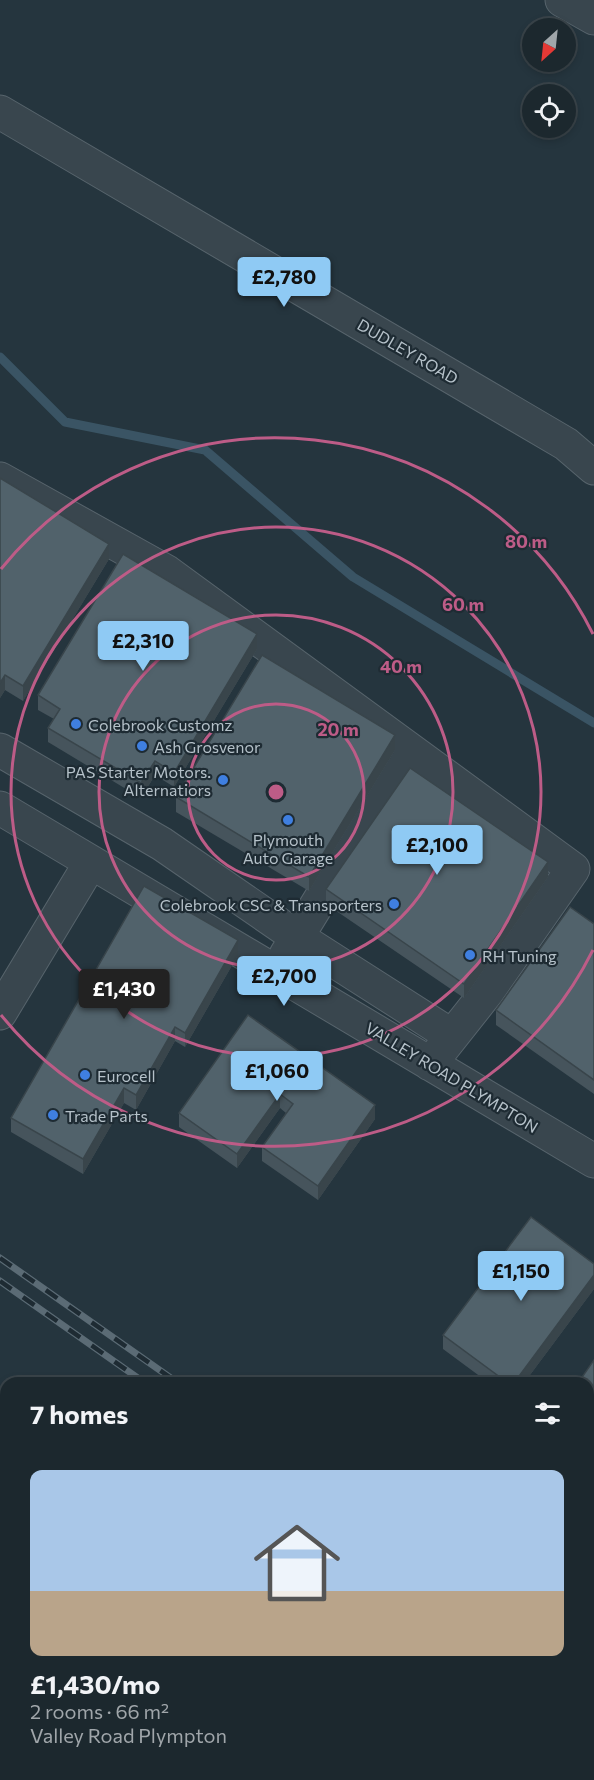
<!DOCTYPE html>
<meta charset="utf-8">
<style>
:root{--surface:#1c282e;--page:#29343a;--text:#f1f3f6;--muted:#a0a6aa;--line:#3a444a;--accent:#8fcaf4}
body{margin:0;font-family:Commissioner,sans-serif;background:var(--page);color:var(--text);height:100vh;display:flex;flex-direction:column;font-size:22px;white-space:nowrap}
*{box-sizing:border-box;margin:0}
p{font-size:20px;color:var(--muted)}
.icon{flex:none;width:33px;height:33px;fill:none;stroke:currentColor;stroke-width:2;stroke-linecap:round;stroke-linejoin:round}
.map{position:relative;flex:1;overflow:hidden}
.panel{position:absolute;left:0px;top:1377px;width:594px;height:404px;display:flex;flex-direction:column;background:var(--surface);border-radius:18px 18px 0 0;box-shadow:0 3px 9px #0003,0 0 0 2px var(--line)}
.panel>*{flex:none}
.needle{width:39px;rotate:207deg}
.buttons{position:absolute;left:522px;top:18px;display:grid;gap:12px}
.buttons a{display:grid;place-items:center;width:54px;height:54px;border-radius:50%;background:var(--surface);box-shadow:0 3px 9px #0003,0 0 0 2px var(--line);font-size:30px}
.price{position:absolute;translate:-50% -51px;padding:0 14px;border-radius:6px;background:var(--accent);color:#111;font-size:20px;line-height:39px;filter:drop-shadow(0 2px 3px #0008)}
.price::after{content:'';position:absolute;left:50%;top:36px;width:18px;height:14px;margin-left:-9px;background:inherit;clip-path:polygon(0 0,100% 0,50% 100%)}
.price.current{background:#222;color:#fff}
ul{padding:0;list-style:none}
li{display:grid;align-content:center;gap:12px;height:318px;padding:0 30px}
li span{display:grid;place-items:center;height:186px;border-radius:12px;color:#555}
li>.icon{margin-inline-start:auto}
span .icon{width:108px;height:108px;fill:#fffc;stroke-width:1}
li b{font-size:26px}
h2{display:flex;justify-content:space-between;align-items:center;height:72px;padding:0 30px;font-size:26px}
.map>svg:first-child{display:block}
.grass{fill:url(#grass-dots)}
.water{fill:url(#water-waves)}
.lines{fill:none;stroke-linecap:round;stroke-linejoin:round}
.stream{stroke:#3a5464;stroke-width:9}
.minor-casing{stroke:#57646c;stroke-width:35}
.minor{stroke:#39464e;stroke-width:33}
.rail-casing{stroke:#5b6b75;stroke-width:7}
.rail{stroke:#1e2b33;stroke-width:4.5;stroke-dasharray:14;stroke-linecap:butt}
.wall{fill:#46545c}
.shaded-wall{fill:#39454b}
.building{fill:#51626b;stroke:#39454b;stroke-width:1.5}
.ring{fill:none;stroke:#bd5c87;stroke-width:3}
.shop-dot{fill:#3f7fe0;stroke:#1e2b33;stroke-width:2}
.labels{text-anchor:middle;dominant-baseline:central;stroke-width:4.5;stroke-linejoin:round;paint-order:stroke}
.street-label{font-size:16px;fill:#b5c1c9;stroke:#1e2b33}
.poi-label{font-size:16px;fill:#b5c1c9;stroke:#1e2b33;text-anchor:start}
.centre{fill:#bd5c87;stroke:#1e2b33;stroke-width:3}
.ring-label{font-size:18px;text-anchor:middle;font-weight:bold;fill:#bd5c87;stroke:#1e2b33;stroke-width:4.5;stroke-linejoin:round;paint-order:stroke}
</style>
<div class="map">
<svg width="594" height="1780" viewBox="0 0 594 1780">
<defs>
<pattern id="grass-dots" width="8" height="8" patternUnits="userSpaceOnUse" patternTransform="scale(1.5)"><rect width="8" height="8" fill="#28413e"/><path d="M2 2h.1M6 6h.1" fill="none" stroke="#455b59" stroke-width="1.8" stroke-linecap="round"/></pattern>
<pattern id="water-waves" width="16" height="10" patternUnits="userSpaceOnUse" patternTransform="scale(1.5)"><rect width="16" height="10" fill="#3a5464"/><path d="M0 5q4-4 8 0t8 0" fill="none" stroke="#546b79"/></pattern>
</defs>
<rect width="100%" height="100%" fill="#25353e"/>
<path class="grass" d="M 0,1692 L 6,1696 L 6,1774 L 116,1774 L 123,1780 L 0,1780 Z"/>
<path class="water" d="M 17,1775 L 50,1775 L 58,1780 L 25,1780 Z"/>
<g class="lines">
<path class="stream" d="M 0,357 L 65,422 L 205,450 L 353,577 L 594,723"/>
<defs>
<path id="minor" d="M 562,0 L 594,18
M 0,112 L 566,444 L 594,468
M 0,479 L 167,572 L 573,869 L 487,992 L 430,1064
M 0,750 L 162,844 L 297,937 L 452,1036
M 0,808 L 594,1161
M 286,955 L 411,751
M 0,1013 L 91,862
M 588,1521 L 594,1525
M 0,1673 L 6,1677
M 140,1774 L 147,1780
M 436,1774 L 443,1780"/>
</defs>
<use href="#minor" class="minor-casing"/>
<use href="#minor" class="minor"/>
<defs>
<path id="rail" d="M 0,1258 L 178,1383
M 0,1281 L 145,1383
M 588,1669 L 594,1674
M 588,1694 L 594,1698"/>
</defs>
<use href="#rail" class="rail-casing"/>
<use href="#rail" class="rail"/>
</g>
<path class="wall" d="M 0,478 L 109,559 L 23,701 L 5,690 L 0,698 Z
M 257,649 L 174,787 L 155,775 L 141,798 L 48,742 L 48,728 L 54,719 L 38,710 L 38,695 Z
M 395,750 L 309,891 L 176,812 L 176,797 Z
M 548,877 L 464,998 L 326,904 L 326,889 Z
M 594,924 L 594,1094 L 496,1025 L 496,1010 Z
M 238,955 L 185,1047 L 175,1041 L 136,1110 L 124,1103 L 83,1174 L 11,1132 L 11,1118 Z
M 248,1015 L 375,1119 L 318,1200 L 262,1161 L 262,1147 L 286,1113 L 280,1108 L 237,1168 L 179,1127 L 179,1113 Z
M 594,1264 L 594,1289 L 524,1383 L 489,1383 L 443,1349 L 443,1335 Z
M 594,1360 L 594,1469 L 588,1465 L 588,1383 Z
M 0,1406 L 6,1411 L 6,1658 L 0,1654 Z"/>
<path class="shaded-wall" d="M 109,544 L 109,559 L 23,701 L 23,686 Z
M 257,634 L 257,649 L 174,787 L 174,773 Z
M 5,675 L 5,690 L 0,698 L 0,683 Z
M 395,735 L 395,750 L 309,891 L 309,877 Z
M 155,761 L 155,775 L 141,798 L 141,783 Z
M 548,862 L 548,877 L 464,998 L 464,984 Z
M 238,940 L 238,955 L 185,1047 L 185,1033 Z
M 175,1027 L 175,1041 L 136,1110 L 136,1095 Z
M 124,1088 L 124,1103 L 83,1174 L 83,1159 Z
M 280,1094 L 280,1108 L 237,1168 L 237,1154 Z
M 375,1105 L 375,1119 L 318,1200 L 318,1186 Z
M 594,1275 L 594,1289 L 524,1383 L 514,1383 Z"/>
<path class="building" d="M 0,478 L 109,544 L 23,686 L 5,675 L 0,683 Z
M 123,554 L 257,634 L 174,773 L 155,761 L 141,783 L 48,728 L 60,709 L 38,695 Z
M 262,655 L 395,735 L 309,877 L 176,797 Z
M 410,768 L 548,862 L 464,984 L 326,889 Z
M 144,886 L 238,940 L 185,1033 L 175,1027 L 136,1095 L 124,1088 L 83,1159 L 11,1118 Z
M 570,907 L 594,924 L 594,1080 L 496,1010 Z
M 248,1015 L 375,1105 L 318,1186 L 262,1147 L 293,1104 L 280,1094 L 237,1154 L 179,1113 Z
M 531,1217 L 594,1264 L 594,1275 L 514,1383 L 508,1383 L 443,1335 Z
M 594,1360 L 594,1455 L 588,1450 L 588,1383 L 578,1383 Z
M 0,1406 L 6,1411 L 6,1646 L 0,1642 Z"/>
<g class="ring">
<circle cx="276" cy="792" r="88"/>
<circle cx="276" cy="792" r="177"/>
<circle cx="276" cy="792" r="265"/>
<path d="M593 950A354 354 0 0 1 1 1015M1 569A354 354 0 0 1 593 634"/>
</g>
<g class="shop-dot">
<circle cx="76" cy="724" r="6"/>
<circle cx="142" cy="746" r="6"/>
<circle cx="223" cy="780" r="6"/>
<circle cx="288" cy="820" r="6"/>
<circle cx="394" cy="904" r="6"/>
<circle cx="470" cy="955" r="6"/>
<circle cx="85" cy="1075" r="6"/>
<circle cx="53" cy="1115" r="6"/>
</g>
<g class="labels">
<g class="street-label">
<text transform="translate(408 351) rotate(30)">DUDLEY ROAD</text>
<text transform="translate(452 1077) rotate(31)">VALLEY ROAD PLYMPTON</text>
</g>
<g class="poi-label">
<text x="88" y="724">Colebrook Customz</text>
<text x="154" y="746">Ash Grosvenor</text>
<text x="211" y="771" text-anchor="end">PAS Starter Motors.<tspan x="211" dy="18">Alternatiors</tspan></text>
<text x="288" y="839" text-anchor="middle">Plymouth<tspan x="288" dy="18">Auto Garage</tspan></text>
<text x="382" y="904" text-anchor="end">Colebrook CSC &amp; Transporters</text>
<text x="482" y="955">RH Tuning</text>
<text x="97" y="1075">Eurocell</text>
<text x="65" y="1115">Trade Parts</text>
</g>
</g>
<circle cx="276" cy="792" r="9" class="centre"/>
<g class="ring-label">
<text x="526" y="548">80 m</text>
<text x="463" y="611">60 m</text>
<text x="401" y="673">40 m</text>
<text x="338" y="736">20 m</text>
</g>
</svg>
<div class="buttons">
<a><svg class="needle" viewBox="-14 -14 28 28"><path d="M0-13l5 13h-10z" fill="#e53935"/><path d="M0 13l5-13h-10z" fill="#a0a6aa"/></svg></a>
<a><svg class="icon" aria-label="locate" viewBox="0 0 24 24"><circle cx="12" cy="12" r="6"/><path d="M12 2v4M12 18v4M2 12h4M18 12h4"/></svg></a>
</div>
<b class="price" style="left:284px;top:308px">£2,780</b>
<b class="price" style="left:143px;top:672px">£2,310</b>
<b class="price" style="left:437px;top:876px">£2,100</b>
<b class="price" style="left:284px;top:1007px">£2,700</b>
<b class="price current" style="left:124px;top:1020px">£1,430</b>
<b class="price" style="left:277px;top:1102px">£1,060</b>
<b class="price" style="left:521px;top:1302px">£1,150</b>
<section class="panel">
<h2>7 homes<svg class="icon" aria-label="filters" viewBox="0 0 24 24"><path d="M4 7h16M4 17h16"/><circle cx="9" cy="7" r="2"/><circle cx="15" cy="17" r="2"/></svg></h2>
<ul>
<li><span style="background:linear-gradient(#a9c7e8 65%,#b9a48a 0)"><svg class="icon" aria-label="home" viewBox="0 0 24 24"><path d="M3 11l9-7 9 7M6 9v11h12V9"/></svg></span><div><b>£1,430/mo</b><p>2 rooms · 66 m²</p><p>Valley Road Plympton</p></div></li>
</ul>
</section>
</div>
